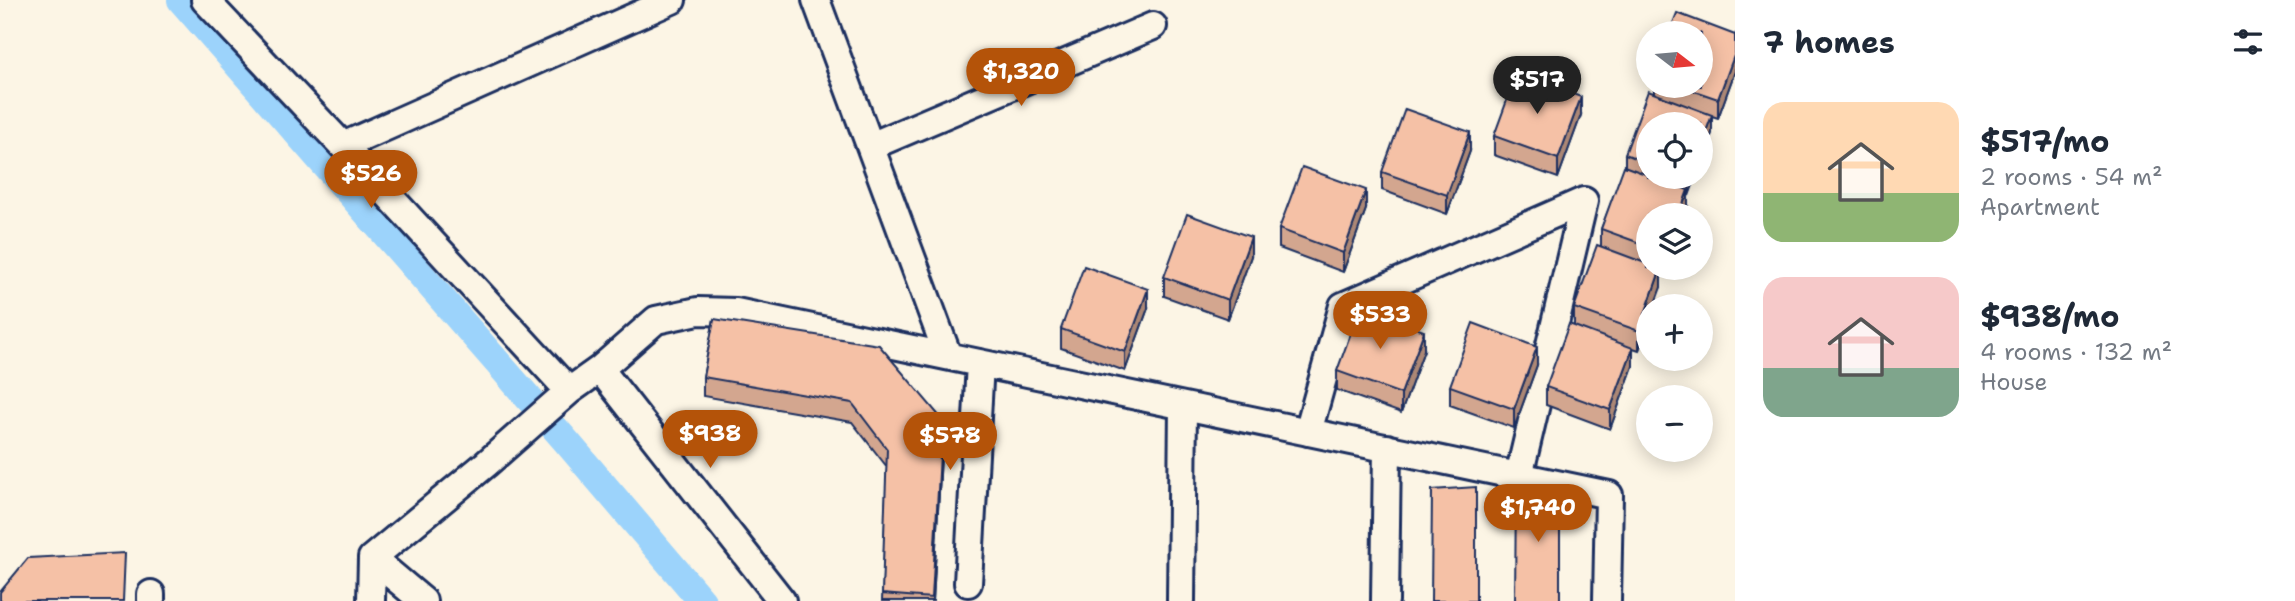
<!DOCTYPE html>
<meta charset="utf-8">
<style>
:root{--surface:#fff;--page:#f2f2f3;--text:#1f2937;--muted:#747a83;--accent:#b45309}
body{margin:0;font-family:"Shantell Sans",sans-serif;background:var(--page);color:var(--text);height:100vh;display:flex;flex-direction:column;font-size:26px;white-space:nowrap}
*{box-sizing:border-box;margin:0}
p{font-size:23px;color:var(--muted)}
.icon{flex:none;width:38px;height:38px;fill:none;stroke:currentColor;stroke-width:2;stroke-linecap:round;stroke-linejoin:round}
.map{position:relative;flex:1;overflow:hidden}
.side{display:flex;flex-direction:column;background:var(--surface);width:560px}
.side>*{flex:none}
.needle{width:46px;rotate:106deg}
.fabs{position:absolute;left:1636px;top:21px;display:grid;gap:14px}
.fabs a{display:grid;place-items:center;width:77px;height:77px;border-radius:50%;background:var(--surface);box-shadow:0 4px 18px #0003;font-size:35px}
.price{position:absolute;translate:-50% -60px;padding:0 16px;border-radius:24px;background:var(--accent);color:#fff;font-size:23px;line-height:46px;filter:drop-shadow(0 2px 4px #0008)}
.price::after{content:'';position:absolute;left:50%;top:42px;width:21px;height:16px;margin-left:-10px;background:inherit;clip-path:polygon(0 0,100% 0,50% 100%)}
.price.current{background:#222;color:#fff}
ul{padding:0;list-style:none}
li{display:flex;align-items:center;gap:21px;height:175px;padding:0 28px}
li span{display:grid;place-items:center;flex:none;width:196px;height:140px;border-radius:21px;color:#555}
li>.icon{margin-inline-start:auto}
span .icon{width:84px;height:84px;fill:#fffc;stroke-width:1}
li b{font-size:30px}
h2{display:flex;justify-content:space-between;align-items:center;height:84px;padding:0 28px;font-size:30px}
main{display:flex;flex:1;min-height:0}
.map>svg:first-child{display:block}
.lines{fill:none;stroke-linecap:round;stroke-linejoin:round}
.canal{stroke:#9cd3fb;stroke-width:28}
.minor-casing{stroke:#1b2f5e;stroke-width:32}
.minor{stroke:#fcf5e5;stroke-width:26}
.wall{fill:#d3a68f;stroke:#1b2f5e;stroke-width:2}
.shaded-wall{fill:#ac8774;stroke:#1b2f5e;stroke-width:2}
.building{fill:#f5c1a6;stroke:#1b2f5e;stroke-width:2}
</style>
<main>
<div class="map">
<svg width="1735" height="601" viewBox="0 0 1735 601">
<rect width="100%" height="100%" fill="#fcf5e5"/>
<filter id="ink" filterUnits="userSpaceOnUse"><feTurbulence type="fractalNoise" baseFrequency=".0143" numOctaves="2"/><feDisplacementMap in="SourceGraphic" scale="14" xChannelSelector="R" yChannelSelector="G"/><feConvolveMatrix kernelMatrix="1 2 1 2 8 2 1 2 1" color-interpolation-filters="sRGB"/></filter>
<g filter="url(#ink)">
<g class="lines">
<path class="canal" d="M 181,0 L 566,441 L 702,601"/>
<defs>
<path id="minor" d="M 205,0 L 343,146 L 569,391
M 816,0 L 948,356
M 343,146 L 672,0
M 871,146 L 1153,26
M 600,369 L 782,601
M 1308,432 L 1343,306 L 1584,201 L 1519,476
M 372,558 L 486,464 L 569,391 L 600,369 L 656,320 L 698,311 L 736,312 L 1609,495 L 1607,601
M 372,558 L 423,601
M 968,583 L 980,363
M 151,601 L 151,594
M 371,601 L 372,558
M 1181,601 L 1183,406
M 1385,601 L 1387,448"/>
</defs>
<use href="#minor" class="minor-casing"/>
<use href="#minor" class="minor"/>
</g>
<path class="wall" d="M 1735,35 L 1735,71 L 1718,118 L 1712,116 L 1712,133 L 1701,164 L 1701,124 L 1648,124 L 1648,177 L 1696,177 L 1688,196 L 1688,208 L 1686,215 L 1648,215 L 1648,268 L 1667,268 L 1666,271 L 1661,270 L 1661,287 L 1648,306 L 1648,323 L 1639,350 L 1633,348 L 1633,366 L 1610,429 L 1546,405 L 1546,387 L 1574,326 L 1574,308 L 1601,246 L 1601,229 L 1625,167 L 1625,154 L 1654,94 L 1654,86 L 1701,86 Z
M 1581,115 L 1558,178 L 1494,155 L 1494,136 Z
M 1470,151 L 1447,214 L 1382,190 L 1382,172 Z
M 1366,209 L 1343,272 L 1279,248 L 1279,229 Z
M 1251,256 L 1228,319 L 1164,296 L 1164,277 Z
M 1148,308 L 1125,371 L 1061,348 L 1061,329 Z
M 714,319 L 942,438 L 933,601 L 882,601 L 887,467 L 852,422 L 703,396 L 703,377 Z
M 1424,350 L 1401,413 L 1337,390 L 1337,371 Z
M 1537,365 L 1514,428 L 1450,405 L 1450,386 Z"/>
<path class="shaded-wall" d="M 1735,53 L 1735,71 L 1718,118 L 1718,99 Z
M 1581,97 L 1581,115 L 1558,178 L 1558,159 Z
M 1712,115 L 1712,133 L 1701,164 L 1701,145 Z
M 1470,132 L 1470,151 L 1447,214 L 1447,195 Z
M 1690,177 L 1696,177 L 1689,196 Z
M 1366,190 L 1366,209 L 1343,272 L 1343,253 Z
M 1688,190 L 1688,208 L 1686,215 L 1679,215 Z
M 1251,237 L 1251,256 L 1228,319 L 1228,300 Z
M 1661,268 L 1661,287 L 1654,306 L 1648,306 L 1648,323 L 1639,350 L 1639,331 Z
M 1148,289 L 1148,308 L 1125,371 L 1125,352 Z
M 1424,331 L 1424,350 L 1401,413 L 1401,394 Z
M 1537,347 L 1537,365 L 1514,428 L 1514,409 Z
M 1633,348 L 1633,366 L 1610,429 L 1610,410 Z
M 942,419 L 942,438 L 933,601 L 932,601 Z"/>
<path class="building" d="M 1677,13 L 1735,35 L 1735,53 L 1718,99 L 1680,86 L 1701,86 L 1701,33 L 1669,33 Z
M 1517,73 L 1581,97 L 1558,159 L 1494,136 Z
M 1648,91 L 1712,115 L 1701,145 L 1701,124 L 1648,124 L 1648,163 L 1625,154 Z
M 1405,109 L 1470,132 L 1447,195 L 1382,172 Z
M 1624,166 L 1648,175 L 1648,177 L 1653,177 L 1688,190 L 1679,215 L 1648,215 L 1648,246 L 1601,229 Z
M 1302,167 L 1366,190 L 1343,253 L 1279,229 Z
M 1187,214 L 1251,237 L 1228,300 L 1164,277 Z
M 1597,245 L 1648,264 L 1648,268 L 1661,268 L 1639,331 L 1574,308 Z
M 1084,266 L 1148,289 L 1125,352 L 1061,329 Z
M 1360,308 L 1424,331 L 1401,394 L 1337,371 Z
M 714,319 L 879,345 L 942,419 L 932,598 L 882,594 L 887,449 L 852,403 L 703,377 Z
M 1473,323 L 1537,347 L 1514,409 L 1450,386 Z
M 1569,324 L 1633,348 L 1610,410 L 1546,387 Z
M 1560,486 L 1560,601 L 1515,601 L 1516,489 Z
M 1476,487 L 1476,601 L 1431,601 L 1432,490 Z
M 125,553 L 123,601 L 0,601 L 0,592 L 28,558 Z"/>
</g>
</svg>
<div class="fabs">
<a><svg class="needle" viewBox="-14 -14 28 28"><path d="M0-13l5 13h-10z" fill="#e53935"/><path d="M0 13l5-13h-10z" fill="#747a83"/></svg></a>
<a><svg class="icon" aria-label="locate" viewBox="0 0 24 24"><circle cx="12" cy="12" r="6"/><path d="M12 2v4M12 18v4M2 12h4M18 12h4"/></svg></a>
<a><svg class="icon" aria-label="layers" viewBox="0 0 24 24"><path d="M12 4l9 5-9 5-9-5zM3 14l9 5 9-5"/></svg></a>
<a>+</a>
<a>−</a>
</div>
<b class="price" style="left:1021px;top:108px">$1,320</b>
<b class="price current" style="left:1537px;top:116px">$517</b>
<b class="price" style="left:371px;top:210px">$526</b>
<b class="price" style="left:1380px;top:351px">$533</b>
<b class="price" style="left:710px;top:470px">$938</b>
<b class="price" style="left:950px;top:472px">$578</b>
<b class="price" style="left:1538px;top:544px">$1,740</b>
</div>
<section class="side">
<h2>7 homes<svg class="icon" aria-label="filters" viewBox="0 0 24 24"><path d="M4 7h16M4 17h16"/><circle cx="9" cy="7" r="2"/><circle cx="15" cy="17" r="2"/></svg></h2>
<ul>
<li><span style="background:linear-gradient(#ffd9b3 65%,#8fb573 0)"><svg class="icon" aria-label="home" viewBox="0 0 24 24"><path d="M3 11l9-7 9 7M6 9v11h12V9"/></svg></span><div><b>$517/mo</b><p>2 rooms · 54 m²</p><p>Apartment</p></div></li>
<li><span style="background:linear-gradient(#f6c9c9 65%,#7fa58c 0)"><svg class="icon" aria-label="home" viewBox="0 0 24 24"><path d="M3 11l9-7 9 7M6 9v11h12V9"/></svg></span><div><b>$938/mo</b><p>4 rooms · 132 m²</p><p>House</p></div></li>
</ul>
</section>
</main>
